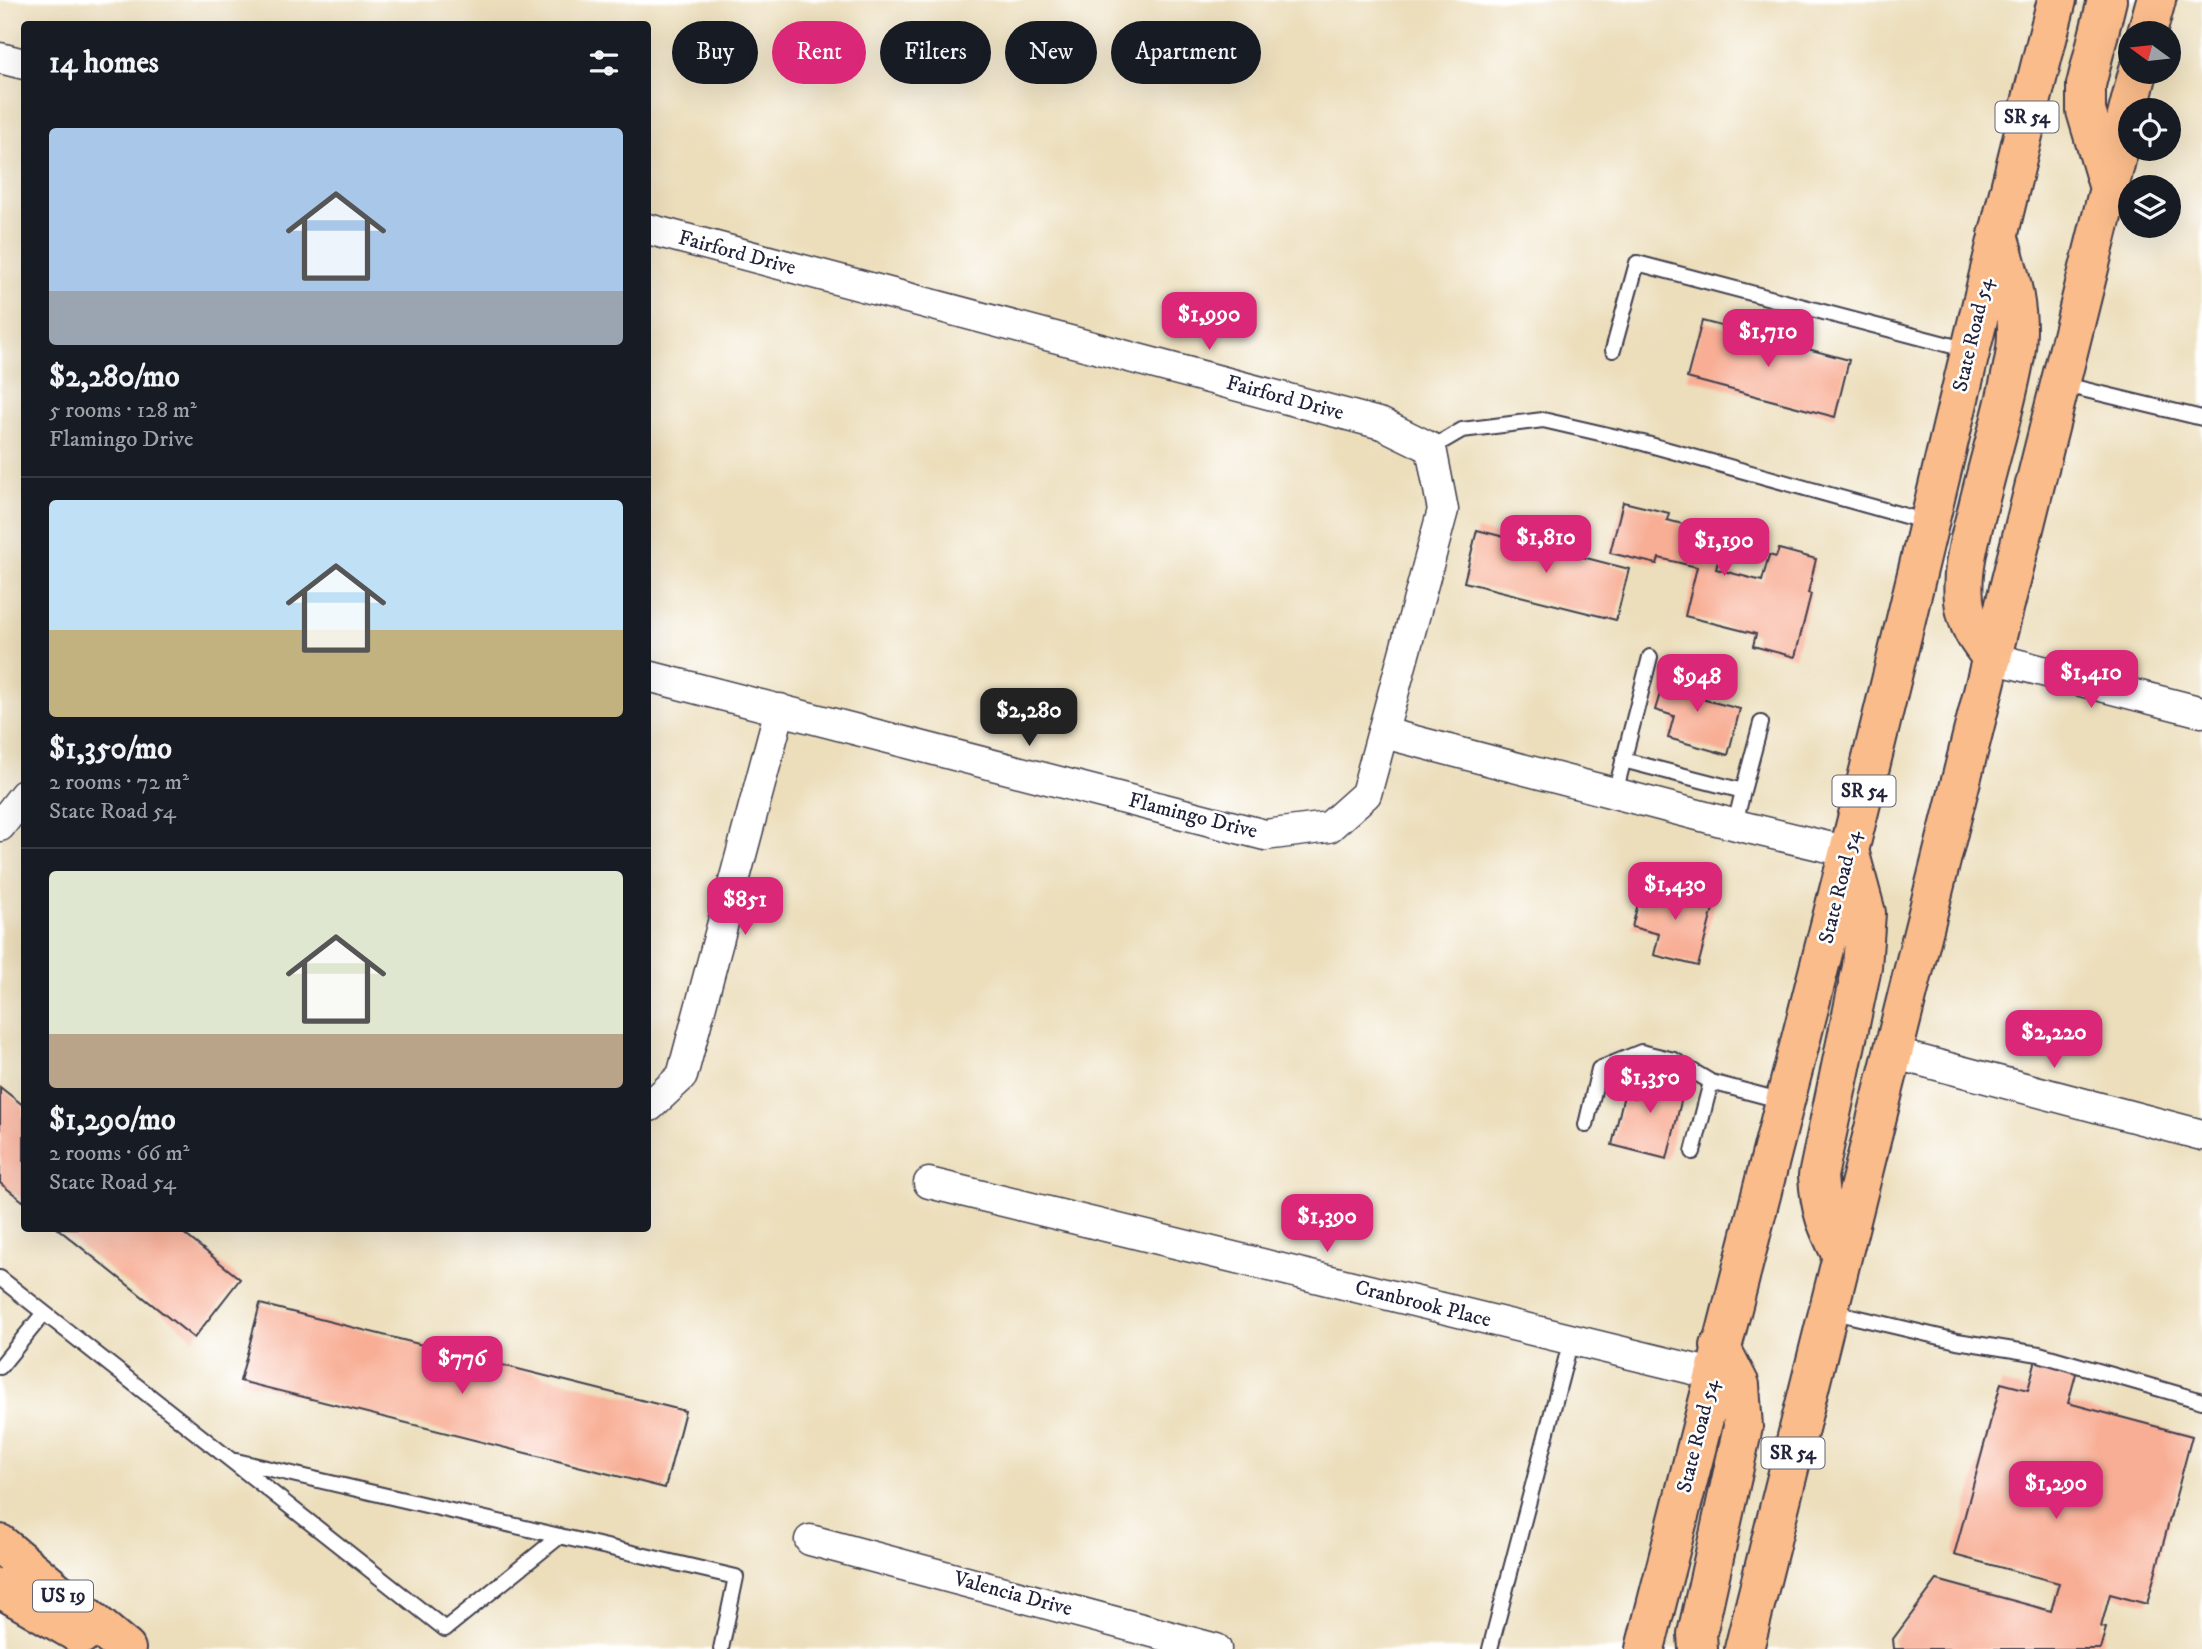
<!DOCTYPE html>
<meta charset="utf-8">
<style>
:root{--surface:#171b24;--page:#20242c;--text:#f1f3f6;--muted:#9ea1a6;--line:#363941;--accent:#db2777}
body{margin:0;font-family:"IM FELL DW Pica",serif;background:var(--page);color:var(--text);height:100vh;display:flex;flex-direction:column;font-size:26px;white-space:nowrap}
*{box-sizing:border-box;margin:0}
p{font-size:23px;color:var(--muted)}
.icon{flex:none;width:38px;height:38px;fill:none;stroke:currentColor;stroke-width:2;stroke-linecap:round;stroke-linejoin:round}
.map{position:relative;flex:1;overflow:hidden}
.details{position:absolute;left:21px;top:21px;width:630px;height:1211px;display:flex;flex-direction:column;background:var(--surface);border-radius:7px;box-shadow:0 7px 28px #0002}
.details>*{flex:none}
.guide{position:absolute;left:672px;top:21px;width:665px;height:63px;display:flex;gap:14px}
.needle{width:46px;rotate:285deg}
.tools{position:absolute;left:2118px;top:21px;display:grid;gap:14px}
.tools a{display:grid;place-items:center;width:63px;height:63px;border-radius:50%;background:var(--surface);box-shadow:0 7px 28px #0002;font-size:35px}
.price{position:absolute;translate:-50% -60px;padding:0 16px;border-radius:14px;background:var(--accent);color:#fff;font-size:23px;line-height:46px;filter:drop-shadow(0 2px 4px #0008)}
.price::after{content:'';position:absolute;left:50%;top:42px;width:21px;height:16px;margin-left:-10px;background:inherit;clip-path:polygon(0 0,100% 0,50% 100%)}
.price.on{background:#222;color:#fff}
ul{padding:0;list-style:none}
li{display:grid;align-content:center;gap:14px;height:371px;padding:0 28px}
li+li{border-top:2px solid var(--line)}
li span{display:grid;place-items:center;height:217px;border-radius:7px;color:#555}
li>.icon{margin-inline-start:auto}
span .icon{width:126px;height:126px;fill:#fffc;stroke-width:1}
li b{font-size:30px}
h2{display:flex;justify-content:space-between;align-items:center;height:84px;padding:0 28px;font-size:30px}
.tag{padding:0 24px;border-radius:32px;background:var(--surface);box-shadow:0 7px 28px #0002;font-size:24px;line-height:63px}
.tag.on{background:var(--accent);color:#fff}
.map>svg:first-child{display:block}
.building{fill:#f8ae95}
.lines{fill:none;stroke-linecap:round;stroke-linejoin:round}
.lane-casing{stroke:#403e4e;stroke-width:18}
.street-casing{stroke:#403e4e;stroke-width:33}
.primary-casing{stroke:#403e4e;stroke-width:42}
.highway-casing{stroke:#403e4e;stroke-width:42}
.lane{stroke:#fff;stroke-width:14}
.street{stroke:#fff;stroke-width:30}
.primary{stroke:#fabc8b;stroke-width:38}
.highway{stroke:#fabc8b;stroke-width:38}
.labels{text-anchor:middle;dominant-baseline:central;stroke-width:5;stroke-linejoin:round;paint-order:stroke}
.shield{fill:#fff;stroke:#646476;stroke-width:2}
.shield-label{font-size:19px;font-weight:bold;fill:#22223b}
.street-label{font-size:21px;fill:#22223b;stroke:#fff}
</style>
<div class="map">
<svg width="2202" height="1649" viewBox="0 0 2202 1649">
<rect width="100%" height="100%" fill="#fff"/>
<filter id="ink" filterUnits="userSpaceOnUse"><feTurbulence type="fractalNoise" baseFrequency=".0143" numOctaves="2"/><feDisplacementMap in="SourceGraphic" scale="14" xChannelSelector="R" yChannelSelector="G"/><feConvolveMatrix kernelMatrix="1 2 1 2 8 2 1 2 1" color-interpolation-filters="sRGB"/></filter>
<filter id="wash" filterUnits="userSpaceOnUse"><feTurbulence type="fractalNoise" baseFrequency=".00686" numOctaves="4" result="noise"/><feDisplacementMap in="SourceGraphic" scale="28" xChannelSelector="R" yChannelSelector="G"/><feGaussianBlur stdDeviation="1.57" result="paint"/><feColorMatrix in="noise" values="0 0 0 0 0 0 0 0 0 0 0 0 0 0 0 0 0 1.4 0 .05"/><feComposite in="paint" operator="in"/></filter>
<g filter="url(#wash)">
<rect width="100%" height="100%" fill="#ecdebb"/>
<g id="blocks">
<path class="building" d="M 1702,321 L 1849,360 L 1835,417 L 1687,378 Z
M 1623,502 L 1669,513 L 1667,520 L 1725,535 L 1716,569 L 1762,581 L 1769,555 L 1776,557 L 1779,549 L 1816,559 L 1808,593 L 1811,594 L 1795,657 L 1753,646 L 1756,634 L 1685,616 L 1697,567 L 1659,558 L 1657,564 L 1610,553 Z
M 1477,530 L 1629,569 L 1616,620 L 1464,582 Z
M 1667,670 L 1710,681 L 1705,700 L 1740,709 L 1728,755 L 1668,738 L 1674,716 L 1655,710 Z
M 1643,884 L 1685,895 L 1686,889 L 1716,897 L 1698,966 L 1654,955 L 1659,934 L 1632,927 Z
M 1644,1064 L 1664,1069 L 1662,1079 L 1685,1085 L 1667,1159 L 1612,1145 L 1624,1095 L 1635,1098 Z
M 0,1087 L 24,1106 L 24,1202 L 0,1183 Z
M 57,1228 L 177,1228 L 240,1279 L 194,1338 Z
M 260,1304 L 685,1411 L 665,1488 L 240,1381 Z
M 2036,1359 L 2077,1370 L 2068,1403 L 2192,1436 L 2147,1604 L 2110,1594 L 2101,1627 L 2106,1628 L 2100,1649 L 1894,1649 L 1893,1639 L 1937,1580 L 2051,1611 L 2059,1583 L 1954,1555 L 2001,1383 L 2028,1390 Z"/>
</g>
</g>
<g filter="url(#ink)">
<use href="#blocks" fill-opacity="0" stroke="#403e4e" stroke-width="2"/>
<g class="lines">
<defs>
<path id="lane" d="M 1613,350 L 1637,263 L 1968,350
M 2061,384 L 2202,418
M 1431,448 L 1462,430 L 1543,420 L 1643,443 L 1927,522
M 1623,760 L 1743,791 L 1761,723
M 1615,793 L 1650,657
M 1735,824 L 1743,791
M 1586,1125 L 1599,1069 L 1641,1052 L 1674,1060 L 1711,1082
M 1693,1152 L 1711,1082 L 1783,1101
M 0,1278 L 445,1629 L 560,1536
M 1830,1311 L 1957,1341 L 2039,1354 L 2202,1401
M 0,1367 L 44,1313
M 236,1461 L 736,1577 L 721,1649
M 1490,1649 L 1571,1340"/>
<path id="street" d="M 0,58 L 24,64
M 648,229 L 1382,424 L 1431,448 L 1443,510 L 1366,794 L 1329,827 L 1265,835 L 648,676
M 1992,658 L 2202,712
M 1384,733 L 1744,827 L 1849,852
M 0,826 L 24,795
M 1892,1053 L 2202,1135
M 648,1106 L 650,1106 L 682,1076 L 780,709
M 929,1183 L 1713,1374
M 810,1540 L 1216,1649"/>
<path id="primary" d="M 2107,0 L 2086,85 L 2086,111 L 2108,185
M 2147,33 L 2156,0
M 1992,658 C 1981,644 1970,630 1966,612 C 1958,578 1970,539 1978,507 C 1990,457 2006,406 2015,356 C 2022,314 2010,275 1998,235
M 1842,1256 C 1827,1226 1820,1211 1818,1176 L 1862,967 L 1866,913 L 1850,854
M 1645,1649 C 1711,1384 1781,1120 1848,855 C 1920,570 1984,284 2057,0
M 1698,1649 L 1697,1634 L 1743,1427 L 1740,1385 L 1720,1346
M 1744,1649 L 2138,72"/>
<path id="highway" d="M 0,1544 L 126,1649
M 0,1588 L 81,1635"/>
</defs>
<use href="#lane" class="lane-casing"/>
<use href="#street" class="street-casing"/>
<use href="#primary" class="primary-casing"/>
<use href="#highway" class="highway-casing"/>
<use href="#lane" class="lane"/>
<use href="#street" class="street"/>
<use href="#primary" class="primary"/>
<use href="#highway" class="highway"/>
</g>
</g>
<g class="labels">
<g class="shield">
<rect x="1995.5" y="101.5" width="63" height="31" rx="5"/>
<rect x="1832.5" y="775.5" width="63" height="31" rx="5"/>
<rect x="1761.5" y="1437.5" width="63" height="31" rx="5"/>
<rect x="33" y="1580.5" width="60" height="31" rx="5"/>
</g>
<g class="shield-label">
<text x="2027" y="117">SR 54</text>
<text x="1864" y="791">SR 54</text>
<text x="1793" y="1453">SR 54</text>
<text x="63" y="1596">US 19</text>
</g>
<g class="street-label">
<text transform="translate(737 253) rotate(15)">Fairford Drive</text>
<text transform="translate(1973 335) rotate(-77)">State Road 54</text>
<text transform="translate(1285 398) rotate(15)">Fairford Drive</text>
<text transform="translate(1193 816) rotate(14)">Flamingo Drive</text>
<text transform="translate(1840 887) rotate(-76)">State Road 54</text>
<text transform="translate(1423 1304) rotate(14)">Cranbrook Place</text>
<text transform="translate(1698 1436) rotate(-76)">State Road 54</text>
<text transform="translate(1013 1594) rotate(15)">Valencia Drive</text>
</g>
</g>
</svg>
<div class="tools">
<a><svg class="needle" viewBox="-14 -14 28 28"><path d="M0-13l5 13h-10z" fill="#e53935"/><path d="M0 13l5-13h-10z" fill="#9ea1a6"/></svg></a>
<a><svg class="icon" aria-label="locate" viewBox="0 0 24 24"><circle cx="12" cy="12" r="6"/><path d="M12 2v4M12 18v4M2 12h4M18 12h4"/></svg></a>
<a><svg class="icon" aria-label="layers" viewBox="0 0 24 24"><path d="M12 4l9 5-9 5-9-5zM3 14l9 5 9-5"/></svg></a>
</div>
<b class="price" style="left:1209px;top:352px">$1,990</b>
<b class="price" style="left:1768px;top:369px">$1,710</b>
<b class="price" style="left:1546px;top:575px">$1,810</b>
<b class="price" style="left:1724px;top:578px">$1,190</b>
<b class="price" style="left:2091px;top:710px">$1,410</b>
<b class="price" style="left:1697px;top:714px">$948</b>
<b class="price on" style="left:1029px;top:748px">$2,280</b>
<b class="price" style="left:1675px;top:922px">$1,430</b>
<b class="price" style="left:745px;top:937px">$851</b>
<b class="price" style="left:2054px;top:1070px">$2,220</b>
<b class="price" style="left:1650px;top:1115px">$1,350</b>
<b class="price" style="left:1327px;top:1254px">$1,390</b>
<b class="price" style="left:462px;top:1396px">$776</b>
<b class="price" style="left:2056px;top:1521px">$1,290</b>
<div class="guide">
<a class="tag">Buy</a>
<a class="tag on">Rent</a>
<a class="tag">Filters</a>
<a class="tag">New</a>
<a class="tag">Apartment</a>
</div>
<section class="details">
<h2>14 homes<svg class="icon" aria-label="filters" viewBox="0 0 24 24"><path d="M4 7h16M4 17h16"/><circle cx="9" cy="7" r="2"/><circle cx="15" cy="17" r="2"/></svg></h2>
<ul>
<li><span style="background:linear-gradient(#a9c7e8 75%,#9aa5b1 0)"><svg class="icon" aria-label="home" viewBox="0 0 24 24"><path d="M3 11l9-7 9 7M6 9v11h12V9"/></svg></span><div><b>$2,280/mo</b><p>5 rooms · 128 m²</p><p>Flamingo Drive</p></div></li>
<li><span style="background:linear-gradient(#bfe0f5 60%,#c2b280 0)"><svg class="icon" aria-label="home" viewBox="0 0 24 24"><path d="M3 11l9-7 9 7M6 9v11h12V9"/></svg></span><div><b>$1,350/mo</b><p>2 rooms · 72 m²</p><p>State Road 54</p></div></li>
<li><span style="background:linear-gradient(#dfe7d0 75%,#b9a48a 0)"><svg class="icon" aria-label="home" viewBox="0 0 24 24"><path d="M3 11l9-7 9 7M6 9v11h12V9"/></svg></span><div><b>$1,290/mo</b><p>2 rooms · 66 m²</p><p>State Road 54</p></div></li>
</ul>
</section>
</div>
